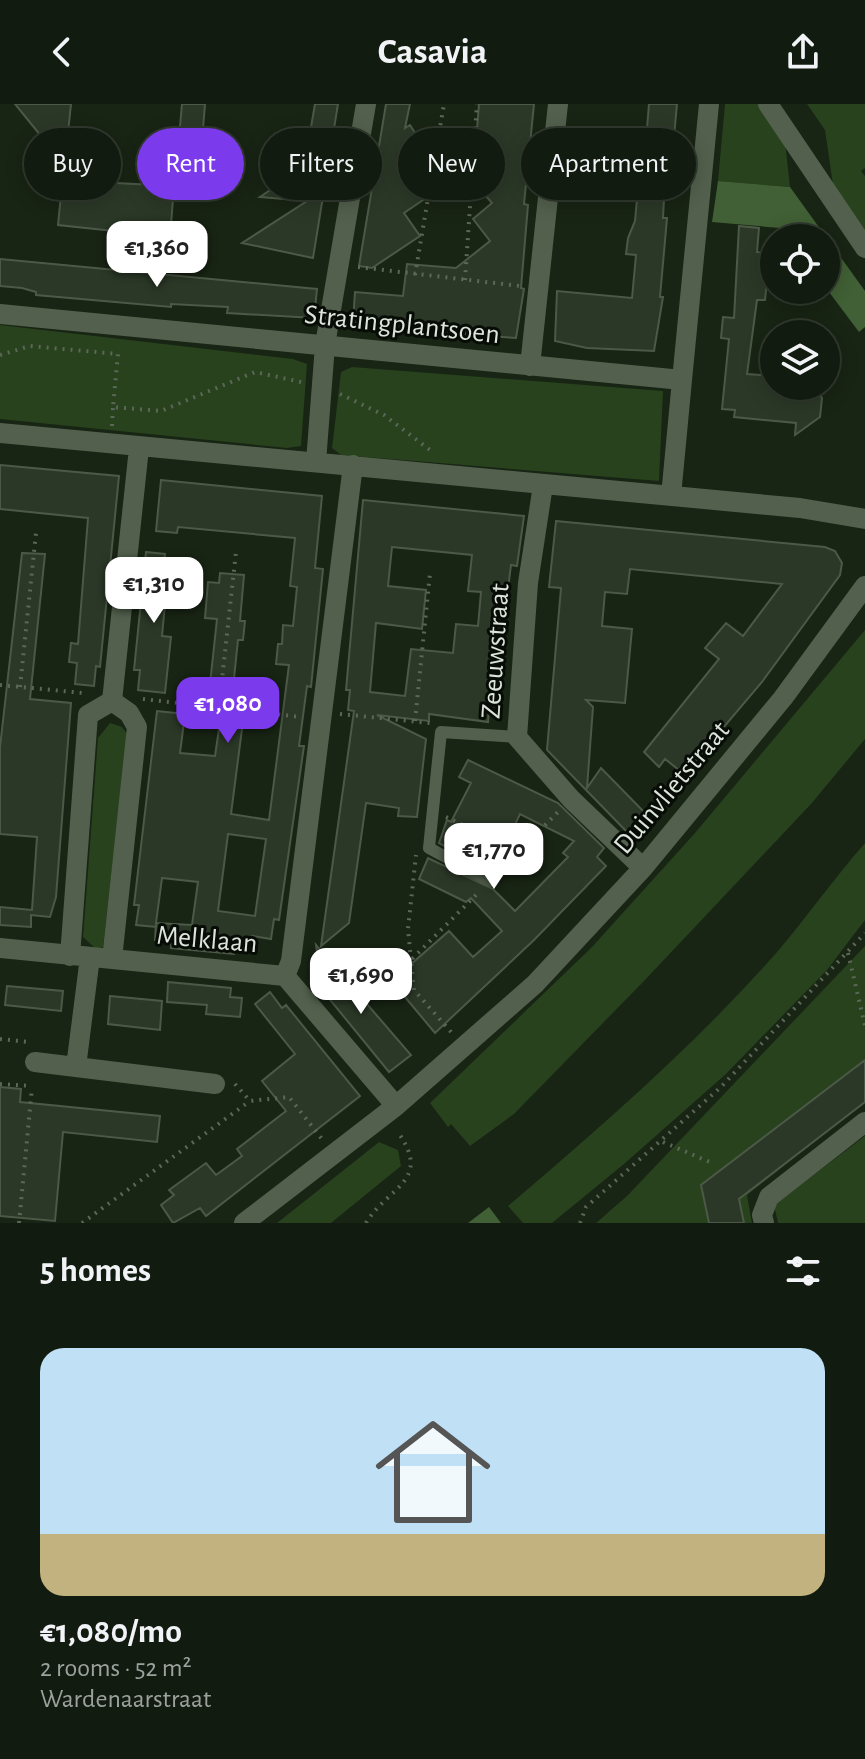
<!DOCTYPE html>
<meta charset="utf-8">
<style>
:root{--surface:#121b0f;--page:#1f281d;--text:#f1f3f6;--muted:#9ca19e;--line:#31392f;--accent:#7c3aed}
body{margin:0;font-family:"Alegreya Sans",sans-serif;background:var(--page);color:var(--text);height:100vh;display:flex;flex-direction:column;font-size:30px;white-space:nowrap}
*{box-sizing:border-box;margin:0}
p{font-size:26px;color:var(--muted)}
.icon{flex:none;width:44px;height:44px;fill:none;stroke:currentColor;stroke-width:2;stroke-linecap:round;stroke-linejoin:round}
.map{position:relative;height:1119px;overflow:hidden}
.sheet{display:flex;flex-direction:column;background:var(--surface);flex:1}
.sheet>*{flex:none}
.guide{position:absolute;left:24px;top:24px;width:818px;height:72px;display:flex;gap:16px}
.tools{position:absolute;left:760px;top:120px;display:grid;gap:16px}
.tools a{display:grid;place-items:center;width:80px;height:80px;border-radius:50%;background:var(--surface);box-shadow:0 4px 20px #0003,0 0 0 2px var(--line);font-size:40px}
.price{position:absolute;translate:-50% -68px;padding:0 18px;border-radius:16px;background:#fff;color:#222;font-size:26px;line-height:52px;filter:drop-shadow(0 2px 4px #0008)}
.price::after{content:'';position:absolute;left:50%;top:48px;width:24px;height:18px;margin-left:-12px;background:inherit;clip-path:polygon(0 0,100% 0,50% 100%)}
.price.selected{background:var(--accent);color:#fff}
ul{padding:0;list-style:none}
li{display:grid;align-content:center;gap:16px;height:424px;padding:0 40px}
li span{display:grid;place-items:center;height:248px;border-radius:24px;color:#555}
li>.icon{margin-inline-start:auto}
span .icon{width:144px;height:144px;fill:#fffc;stroke-width:1}
li b{font-size:34px}
h2{display:flex;justify-content:space-between;align-items:center;height:96px;padding:0 40px;font-size:34px}
.tag{padding:0 28px;border-radius:36px;background:var(--surface);box-shadow:0 4px 20px #0003,0 0 0 2px var(--line);font-size:28px;line-height:72px}
.tag.selected{background:var(--accent);color:#fff}
header{display:flex;justify-content:space-between;align-items:center;height:104px;padding:0 40px;background:var(--surface);font-size:36px;font-weight:600}
.map>svg:first-child{display:block}
.green{fill:#27421d}
.forest{fill:#416035}
.building{fill:#2b3827;stroke:#4c5947;stroke-width:2;fill-rule:evenodd}
.lines{fill:none;stroke-linecap:round;stroke-linejoin:round}
.path{stroke:#5c6758;stroke-width:4;stroke-dasharray:2 6;stroke-linecap:butt}
.lane{stroke:#52604d;stroke-width:12}
.street{stroke:#52604d;stroke-width:20}
.secondary{stroke:#52604d;stroke-width:20}
.labels{text-anchor:middle;dominant-baseline:central;stroke-width:6;stroke-linejoin:round;paint-order:stroke}
.street-label{font-size:28px;fill:#dce5da;stroke:#070c06}
</style>
<header><svg class="icon" aria-label="back" viewBox="0 0 24 24"><path d="M15 5l-7 7 7 7"/></svg>Casavia<svg class="icon" aria-label="share" viewBox="0 0 24 24"><path d="M12 15V3M7 8l5-5 5 5M5 13v7h14v-7"/></svg></header>
<div class="map">
<svg width="865" height="1119" viewBox="0 0 865 1119">
<rect width="100%" height="100%" fill="#182414"/>
<path class="green" d="M 725,0 L 762,0 L 785,37 L 790,83 L 718,77 Z
M 807,0 L 865,0 L 865,64 L 861,67 L 865,72 L 865,130 L 834,88 L 825,26 Z
M 0,221 L 293,255 L 307,260 L 301,342 L 287,344 L 0,315 Z
M 352,263 L 663,287 L 659,377 L 341,351 L 332,344 L 341,268 Z
M 865,526 L 865,635 L 811,700 L 645,876 L 514,1010 L 470,1042 L 451,1020 L 448,1023 L 430,999 L 592,843 L 695,729 Z
M 110,619 L 122,623 L 127,630 L 103,843 L 96,845 L 83,833 L 98,634 Z
M 865,739 L 865,816 L 827,866 L 726,970 L 624,1060 L 552,1119 L 523,1119 L 508,1102 C 601,1023 696,940 777,848 C 807,813 834,774 865,739 Z
M 865,842 L 865,998 L 747,1091 L 752,1119 L 596,1119 L 627,1092 Z
M 865,1032 L 865,1119 L 778,1119 L 774,1101 Z
M 379,1038 L 398,1046 L 401,1062 L 331,1119 L 277,1119 Z"/>
<path class="forest" d="M 718,77 L 790,83 L 865,187 L 865,223 L 859,228 L 826,184 L 826,134 L 787,134 L 780,124 L 712,118 Z
M 489,1103 L 501,1119 L 468,1119 Z"/>
<path class="building" d="M 15,0 L 71,0 L 64,67 L 42,65 L 45,29 L 41,32 Z
M 182,0 L 205,0 L 202,38 L 206,34 L 231,64 L 209,82 L 175,78 Z
M 315,0 L 338,0 L 313,154 L 242,139 L 307,97 L 260,93 L 292,71 L 276,48 L 307,25 L 310,29 Z
M 386,0 L 410,0 L 405,24 L 410,21 L 432,55 L 410,70 L 426,94 L 404,109 L 420,132 L 372,164 L 359,162 Z
M 479,0 L 534,0 L 524,100 L 528,101 L 521,184 L 524,185 L 516,234 L 415,227 L 353,218 L 355,188 L 403,192 L 407,160 L 456,164 L 490,137 L 473,115 L 492,99 L 473,77 Z
M 649,0 L 677,0 L 670,76 L 666,76 L 664,95 L 663,114 L 667,114 L 660,193 L 663,193 L 654,247 L 587,244 L 555,237 L 557,187 L 632,194 L 636,151 L 626,150 L 628,134 L 635,117 L 639,73 L 643,73 Z
M 63,70 L 96,74 L 96,78 L 174,82 L 170,133 L 58,121 Z
M 739,122 L 759,124 L 757,148 L 770,149 L 765,196 L 757,196 L 747,270 L 774,272 L 774,282 L 813,282 L 822,294 L 820,313 L 795,331 L 796,319 L 734,313 L 735,306 L 722,305 L 729,235 L 721,234 L 723,213 L 734,214 Z
M 0,155 L 317,185 L 314,214 L 227,209 L 228,203 L 171,200 L 171,203 L 36,191 L 36,188 L 22,184 L 0,182 Z
M 0,361 L 119,372 L 100,563 L 96,562 L 94,582 L 75,580 L 77,559 L 69,558 L 71,539 L 78,540 L 88,414 L 0,405 Z
M 161,376 L 322,392 L 315,464 L 323,465 L 311,583 L 307,582 L 299,642 L 304,642 L 279,816 L 274,815 L 271,835 L 252,832 L 251,845 L 234,843 L 234,850 L 171,844 L 171,837 L 155,836 L 156,819 L 156,823 L 136,821 L 139,801 L 134,801 L 157,607 L 185,610 L 180,649 L 215,652 L 220,618 L 196,616 L 200,588 L 209,589 L 217,515 L 205,514 L 208,478 L 219,479 L 220,469 L 244,471 L 240,517 L 245,517 L 243,536 L 238,536 L 233,584 L 240,584 L 240,593 L 246,594 L 231,710 L 269,716 L 289,561 L 276,560 L 278,540 L 282,540 L 283,521 L 293,522 L 297,483 L 290,482 L 295,434 L 178,423 L 177,429 L 156,427 ZM 228,730 L 266,735 L 255,812 L 218,807 ZM 162,774 L 198,778 L 192,821 L 156,819 Z
M 363,396 L 524,412 L 517,462 L 511,461 L 506,501 L 503,501 L 493,596 L 490,596 L 488,618 L 429,610 L 429,617 L 377,611 L 426,635 L 417,713 L 398,712 L 399,704 L 366,699 L 349,819 L 321,842 L 354,607 L 348,606 L 350,586 L 346,586 ZM 392,443 L 472,451 L 468,487 L 481,488 L 478,522 L 456,520 L 453,549 L 411,545 L 405,592 L 370,588 L 376,519 L 422,525 L 426,486 L 388,482 Z
M 556,417 L 825,443 L 835,447 L 842,459 L 840,471 L 762,578 L 684,670 L 665,655 L 659,663 L 644,648 L 719,555 L 705,544 L 726,519 L 743,532 L 782,480 L 630,465 L 627,490 L 605,488 L 602,522 L 632,525 L 625,599 L 586,596 L 593,603 L 587,684 L 601,664 L 650,714 L 631,732 L 547,646 L 561,484 L 549,483 Z
M 146,448 L 165,450 L 163,470 L 178,471 L 177,491 L 166,490 L 162,532 L 171,533 L 165,589 L 138,586 L 140,566 L 134,566 Z
M 22,449 L 45,450 L 30,595 L 71,599 L 56,793 L 50,813 L 31,811 L 31,823 L 0,821 L 0,803 L 32,806 L 37,733 L 0,730 L 0,643 Z
M 468,656 L 558,699 L 604,744 L 597,753 L 606,762 L 534,836 L 435,929 L 405,893 L 401,869 L 449,827 L 473,853 L 502,827 L 471,794 L 466,798 L 419,775 L 428,754 L 493,785 L 515,807 L 568,753 L 563,749 L 574,737 L 520,710 L 504,744 L 515,749 L 495,770 L 439,739 L 447,716 L 451,718 L 471,679 L 459,673 Z
M 316,841 L 411,951 L 389,968 L 327,892 L 330,889 L 321,878 Z
M 168,878 L 231,884 L 230,893 L 242,894 L 240,913 L 206,910 L 207,901 L 167,898 Z
M 7,882 L 63,887 L 61,907 L 5,901 Z
M 270,888 L 282,904 L 286,901 L 360,992 L 206,1112 L 200,1104 L 173,1119 L 161,1101 L 174,1091 L 169,1086 L 206,1059 L 216,1071 L 242,1052 L 237,1045 L 286,1007 L 262,977 L 295,950 L 255,900 Z
M 110,892 L 162,897 L 160,926 L 108,920 Z
M 865,956 L 865,998 L 739,1095 L 744,1119 L 709,1119 L 701,1081 Z
M 0,983 L 21,985 L 20,998 L 160,1012 L 157,1038 L 63,1028 L 55,1117 L 0,1112 Z"/>
<g class="lines">
<path class="path" d="M 358,163 L 520,182
M 415,171 L 444,0
M 465,176 L 477,0
M 0,251 L 30,242 L 118,250 L 113,303 L 161,307 L 255,268 L 301,278
M 340,290 L 384,311 L 434,349
M 112,322 L 113,303
M 0,581 L 83,589
M 20,583 L 36,429
M 143,595 L 301,613
M 219,603 L 236,448
M 340,610 L 430,619
M 415,617 L 430,469
M 446,713 L 519,748
M 500,767 L 558,708
M 848,849 L 865,922
M 411,856 L 408,825 L 416,751
M 451,928 L 414,886 L 411,856 L 479,788
M 0,935 L 29,938
M 0,980 L 32,982
M 235,980 L 250,997 L 289,993 L 322,1035
M 663,1038 L 712,1059
M 19,1119 L 32,984
M 82,1119 L 250,997
M 366,1119 C 387,1083 434,1077 397,1027
M 580,1119 L 586,1103 L 721,983 L 865,829"/>
<path class="lane" d="M 490,777 L 429,744 L 441,628 L 517,633"/>
<path class="street" d="M 0,210 L 682,276 L 671,392
M 530,262 L 558,0
M 682,276 L 709,0
M 0,329 L 800,404 L 865,415
M 316,358 L 325,241 L 366,0
M 543,381 L 528,479 L 517,633 L 571,695 L 643,764
M 112,597 L 129,609 L 137,623 L 112,855
M 112,597 L 139,344
M 0,844 L 285,872 L 396,1002
M 70,852 L 88,611 L 112,597
M 285,872 L 291,857 L 353,361
M 35,958 L 215,980
M 76,963 L 90,853
M 244,1119 L 396,1002 L 535,880 L 643,764 L 783,594 L 865,482
M 764,1119 L 762,1111 L 769,1093 L 865,1018"/>
<path class="secondary" d="M 768,0 L 865,144"/>
</g>
<g class="labels">
<g class="street-label">
<text transform="translate(402 221) rotate(6)">Stratingplantsoen</text>
<text transform="translate(496 547) rotate(-86)">Zeeuwstraat</text>
<text transform="translate(672 684) rotate(-50)">Duinvlietstraat</text>
<text transform="translate(207 836) rotate(5)">Melklaan</text>
</g>
</g>
</svg>
<div class="tools">
<a><svg class="icon" aria-label="locate" viewBox="0 0 24 24"><circle cx="12" cy="12" r="6"/><path d="M12 2v4M12 18v4M2 12h4M18 12h4"/></svg></a>
<a><svg class="icon" aria-label="layers" viewBox="0 0 24 24"><path d="M12 4l9 5-9 5-9-5zM3 14l9 5 9-5"/></svg></a>
</div>
<b class="price" style="left:157px;top:185px">€1,360</b>
<b class="price" style="left:154px;top:521px">€1,310</b>
<b class="price selected" style="left:228px;top:641px">€1,080</b>
<b class="price" style="left:494px;top:787px">€1,770</b>
<b class="price" style="left:361px;top:912px">€1,690</b>
<div class="guide">
<a class="tag">Buy</a>
<a class="tag selected">Rent</a>
<a class="tag">Filters</a>
<a class="tag">New</a>
<a class="tag">Apartment</a>
</div>
</div>
<section class="sheet">
<h2>5 homes<svg class="icon" aria-label="filters" viewBox="0 0 24 24"><path d="M4 7h16M4 17h16"/><circle cx="9" cy="7" r="2"/><circle cx="15" cy="17" r="2"/></svg></h2>
<ul>
<li><span style="background:linear-gradient(#bfe0f5 75%,#c2b280 0)"><svg class="icon" aria-label="home" viewBox="0 0 24 24"><path d="M3 11l9-7 9 7M6 9v11h12V9"/></svg></span><div><b>€1,080/mo</b><p>2 rooms · 52 m²</p><p>Wardenaarstraat</p></div></li>
</ul>
</section>
